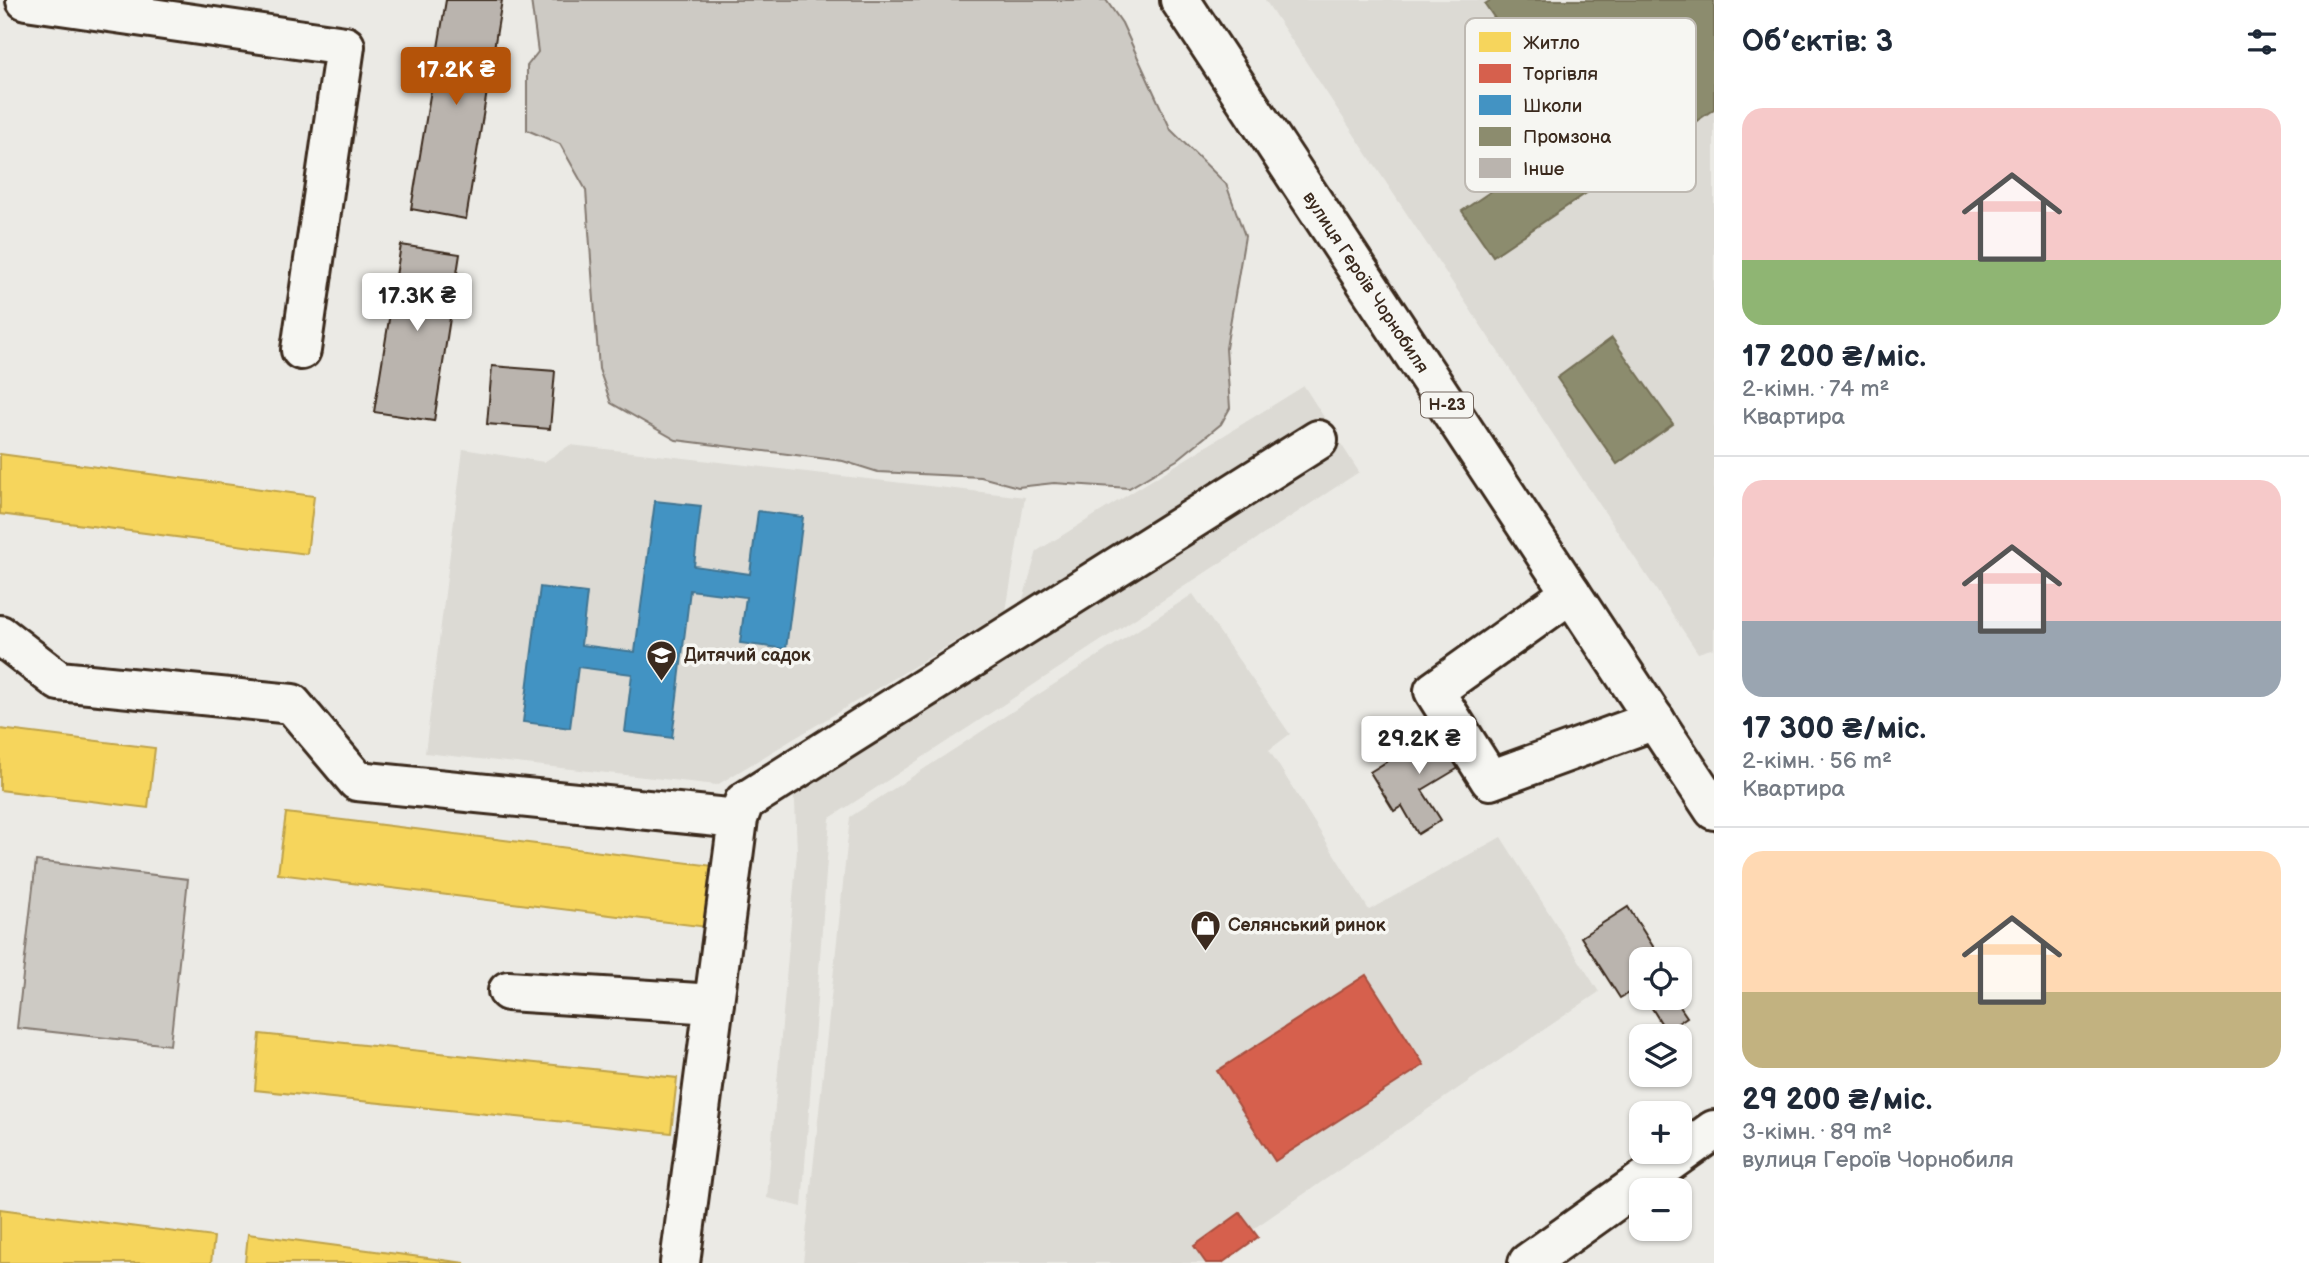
<!DOCTYPE html>
<html lang="uk">
<meta charset="utf-8">
<style>
:root{--surface:#fff;--page:#f2f2f3;--text:#1f2937;--muted:#747a83;--line:#e0e1e3;--accent:#b45309}
body{margin:0;font-family:"Balsamiq Sans",sans-serif;background:var(--page);color:var(--text);height:100vh;display:flex;flex-direction:column;font-size:26px;white-space:nowrap}
*{box-sizing:border-box;margin:0}
p{font-size:23px;color:var(--muted)}
.icon{flex:none;width:38px;height:38px;fill:none;stroke:currentColor;stroke-width:2;stroke-linecap:round;stroke-linejoin:round}
.map{position:relative;flex:1;overflow:hidden}
.sheet{display:flex;flex-direction:column;background:var(--surface);width:595px}
.sheet>*{flex:none}
.fabs{position:absolute;left:1629px;top:947px;display:grid;gap:14px}
.fabs a{display:grid;place-items:center;width:63px;height:63px;border-radius:14px;background:var(--surface);box-shadow:0 2px 5px #0004;font-size:35px}
.price{position:absolute;translate:-50% -60px;padding:0 16px;border-radius:7px;background:#fff;color:#222;font-size:23px;line-height:46px;filter:drop-shadow(0 2px 4px #0008)}
.price::after{content:'';position:absolute;left:50%;top:42px;width:21px;height:16px;margin-left:-10px;background:inherit;clip-path:polygon(0 0,100% 0,50% 100%)}
.price.selected{background:var(--accent);color:#fff}
ul{padding:0;list-style:none}
li{display:grid;align-content:center;gap:14px;height:371px;padding:0 28px}
li+li{border-top:2px solid var(--line)}
li span{display:grid;place-items:center;height:217px;border-radius:21px;color:#555}
li>.icon{margin-inline-start:auto}
span .icon{width:126px;height:126px;fill:#fffc;stroke-width:1}
li b{font-size:30px}
h2{display:flex;justify-content:space-between;align-items:center;height:84px;padding:0 28px;font-size:30px}
main{display:flex;flex:1;min-height:0}
.map>svg:first-child{display:block}
.built{fill:#dcdad4}
.green{fill:#cdcac4;stroke:#847a71;stroke-width:2}
.homes{fill:#f6d55c;stroke:#bea249;stroke-width:2}
.shops{fill:#d6604d;stroke:#a8503f;stroke-width:2}
.schools{fill:#4393c3;stroke:#417492;stroke-width:2}
.industry{fill:#8c8c6e;stroke:#746f56;stroke-width:2}
.building{fill:#bab4ae;stroke:#3b2a1e;stroke-width:2}
.lines{fill:none;stroke-linecap:round;stroke-linejoin:round}
.minor-casing{stroke:#3b2a1e;stroke-width:44}
.major-casing{stroke:#3b2a1e;stroke-width:44}
.minor{stroke:#f6f6f2;stroke-width:38}
.major{stroke:#f6f6f2;stroke-width:38}
.labels{text-anchor:middle;dominant-baseline:central;stroke-width:7;stroke-linejoin:round;paint-order:stroke}
.shield{fill:#f6f6f2;stroke:#73675e;stroke-width:2}
.shield-label{font-size:16px;font-weight:bold;fill:#3b2a1e}
.street-label{font-size:18px;fill:#3b2a1e;stroke:#f6f6f2}
.poi-label{font-size:18px;font-weight:bold;fill:#3b2a1e;stroke:#f6f6f2;text-anchor:start}
.key{fill:#f6f6f2;stroke:#beb9b2;stroke-width:2}
.key-label{font-size:19px;fill:#3b2a1e}
</style>
<main>
<div class="map">
<svg width="1714" height="1263" viewBox="0 0 1714 1263">
<rect width="100%" height="100%" fill="#ebeae5"/>
<filter id="ink" filterUnits="userSpaceOnUse"><feTurbulence type="fractalNoise" baseFrequency=".0143" numOctaves="2"/><feDisplacementMap in="SourceGraphic" scale="14" xChannelSelector="R" yChannelSelector="G"/><feConvolveMatrix kernelMatrix="1 2 1 2 8 2 1 2 1" color-interpolation-filters="sRGB"/></filter>
<g filter="url(#ink)">
<path class="built" d="M 1265,0 L 1714,0 L 1714,648 L 1698,653 Z
M 1304,386 L 1359,472 L 830,818 L 802,1207 L 767,1198 L 797,852 L 795,802 L 778,759 L 1021,606 L 1037,551 Z
M 570,445 L 1025,497 L 1006,611 L 717,785 L 425,753 L 463,449 L 544,462 Z
M 1193,594 L 1290,734 L 1269,750 L 1369,910 L 1501,837 L 1599,992 L 1253,1229 L 1258,1237 L 1222,1263 L 803,1263 L 850,817 Z"/>
<path class="green" d="M 531,0 L 1106,0 L 1122,23 L 1171,130 L 1226,184 L 1245,236 L 1226,348 L 1230,408 L 1221,424 L 1177,460 L 1129,488 L 1054,483 L 1018,487 L 981,477 L 878,472 L 843,461 L 676,440 L 611,403 L 599,369 L 586,190 L 560,144 L 527,130 L 527,66 L 538,52 Z
M 36,861 L 188,879 L 170,1045 L 17,1028 Z"/>
<path class="homes" d="M 0,454 L 314,496 L 307,554 L 0,514 Z
M 0,729 L 155,748 L 148,808 L 0,790 Z
M 286,813 L 714,866 L 707,927 L 278,874 Z
M 260,1034 L 677,1078 L 671,1133 L 255,1090 Z
M 0,1209 L 214,1237 L 211,1263 L 0,1263 Z
M 248,1234 L 465,1263 L 245,1263 Z"/>
<path class="shops" d="M 1366,975 L 1424,1065 L 1275,1161 L 1217,1071 Z
M 1240,1213 L 1258,1237 L 1222,1263 L 1206,1263 L 1194,1246 Z"/>
<path class="schools" d="M 655,501 L 701,506 L 694,566 L 750,574 L 758,511 L 803,517 L 786,649 L 740,643 L 746,597 L 690,590 L 672,738 L 625,732 L 632,674 L 578,667 L 570,728 L 523,722 L 540,587 L 587,593 L 581,645 L 635,652 Z"/>
<path class="industry" d="M 1491,0 L 1714,0 L 1714,109 L 1682,131 L 1651,84 L 1604,116 L 1634,161 L 1493,256 L 1462,211 L 1574,135 L 1485,4 Z
M 1612,338 L 1673,424 L 1617,464 L 1557,378 Z"/>
<path class="building" d="M 446,0 L 502,0 L 466,219 L 411,209 Z
M 401,245 L 460,254 L 434,421 L 374,412 Z
M 492,366 L 555,371 L 550,429 L 487,424 Z
M 1444,726 L 1467,763 L 1422,790 L 1441,820 L 1418,834 L 1402,806 L 1394,811 L 1370,772 Z
M 1628,907 L 1661,959 L 1642,959 L 1642,985 L 1620,998 L 1581,937 Z
M 1662,998 L 1674,998 L 1687,1017 L 1666,1031 L 1650,1005 Z"/>
<g class="lines">
<defs>
<path id="minor" d="M 26,0 L 345,46 L 301,350
M 1571,593 L 1434,691 L 1490,780 L 1655,720
M 0,635 L 59,681 L 292,704 L 357,781 L 738,819
M 508,991 L 714,1004
M 680,1263 L 738,819 L 744,802 L 1318,440
M 1528,1263 L 1714,1130"/>
<g id="major">
<path id="s1" d="M 1180,0 L 1714,810"/>
</g>
</defs>
<use href="#minor" class="minor-casing"/>
<use href="#major" class="major-casing"/>
<use href="#minor" class="minor"/>
<use href="#major" class="major"/>
</g>
</g>
<defs>
<symbol id="school-pin" viewBox="-11 -11 22 30"><path d="M0 17L-7.5 6A9.5 9.5 0 1 1 7.5 6Z" fill="#3b2a1e" stroke="#f6f6f2"/><path d="M0-5L7-2L0 1L-7-2ZM-4 1L0 2.5L4 1V4Q0 6-4 4Z" fill="#fff"/></symbol>
<symbol id="shop-pin" viewBox="-11 -11 22 30"><path d="M0 17L-7.5 6A9.5 9.5 0 1 1 7.5 6Z" fill="#3b2a1e" stroke="#f6f6f2"/><path d="M-5-2.5h2.3a2.7 3.5 0 0 1 5.4 0H5L5.5 6h-11ZM-1.5-2.5h3a1.5 2.3 0 0 0-3 0Z" fill="#fff"/></symbol>
</defs>
<g fill-rule="evenodd">
<use href="#school-pin" x="644" y="638" width="35" height="47"/>
<use href="#shop-pin" x="1188" y="908" width="35" height="47"/>
</g>
<g class="labels">
<rect class="shield" x="1421" y="392.5" width="52" height="25" rx="5"/>
<g class="shield-label">
<text x="1447" y="405">Н-23</text>
</g>
<g class="street-label">
<text stroke="none"><textPath href="#s1" startOffset="338">вулиця Героїв Чорнобиля</textPath></text>
</g>
<g class="poi-label">
<text x="684" y="655">Дитячий садок</text>
<text x="1228" y="925">Селянський ринок</text>
</g>
</g>
<rect x="1465" y="18" width="231" height="174" rx="10" class="key"/>
<rect x="1479" y="32" width="32" height="20" fill="#f6d55c"/>
<rect x="1479" y="64" width="32" height="19" fill="#d6604d"/>
<rect x="1479" y="95" width="32" height="20" fill="#4393c3"/>
<rect x="1479" y="127" width="32" height="19" fill="#8c8c6e"/>
<rect x="1479" y="158" width="32" height="20" fill="#bab4ae"/>
<g class="key-label">
<text x="1523" y="49">Житло</text>
<text x="1523" y="80">Торгівля</text>
<text x="1523" y="112">Школи</text>
<text x="1523" y="143">Промзона</text>
<text x="1523" y="175">Інше</text>
</g>
</svg>
<div class="fabs">
<a><svg class="icon" aria-label="locate" viewBox="0 0 24 24"><circle cx="12" cy="12" r="6"/><path d="M12 2v4M12 18v4M2 12h4M18 12h4"/></svg></a>
<a><svg class="icon" aria-label="layers" viewBox="0 0 24 24"><path d="M12 4l9 5-9 5-9-5zM3 14l9 5 9-5"/></svg></a>
<a>+</a>
<a>−</a>
</div>
<b class="price selected" style="left:456px;top:107px">17.2K ₴</b>
<b class="price" style="left:417px;top:333px">17.3K ₴</b>
<b class="price" style="left:1419px;top:776px">29.2K ₴</b>
</div>
<section class="sheet">
<h2>Об’єктів: 3<svg class="icon" aria-label="filters" viewBox="0 0 24 24"><path d="M4 7h16M4 17h16"/><circle cx="9" cy="7" r="2"/><circle cx="15" cy="17" r="2"/></svg></h2>
<ul>
<li><span style="background:linear-gradient(#f6c9c9 70%,#8fb573 0)"><svg class="icon" aria-label="home" viewBox="0 0 24 24"><path d="M3 11l9-7 9 7M6 9v11h12V9"/></svg></span><div><b>17 200 ₴/міс.</b><p>2-кімн. · 74 m²</p><p>Квартира</p></div></li>
<li><span style="background:linear-gradient(#f6c9c9 65%,#9aa5b1 0)"><svg class="icon" aria-label="home" viewBox="0 0 24 24"><path d="M3 11l9-7 9 7M6 9v11h12V9"/></svg></span><div><b>17 300 ₴/міс.</b><p>2-кімн. · 56 m²</p><p>Квартира</p></div></li>
<li><span style="background:linear-gradient(#ffd9b3 65%,#c2b280 0)"><svg class="icon" aria-label="home" viewBox="0 0 24 24"><path d="M3 11l9-7 9 7M6 9v11h12V9"/></svg></span><div><b>29 200 ₴/міс.</b><p>3-кімн. · 89 m²</p><p>вулиця Героїв Чорнобиля</p></div></li>
</ul>
</section>
</main>
